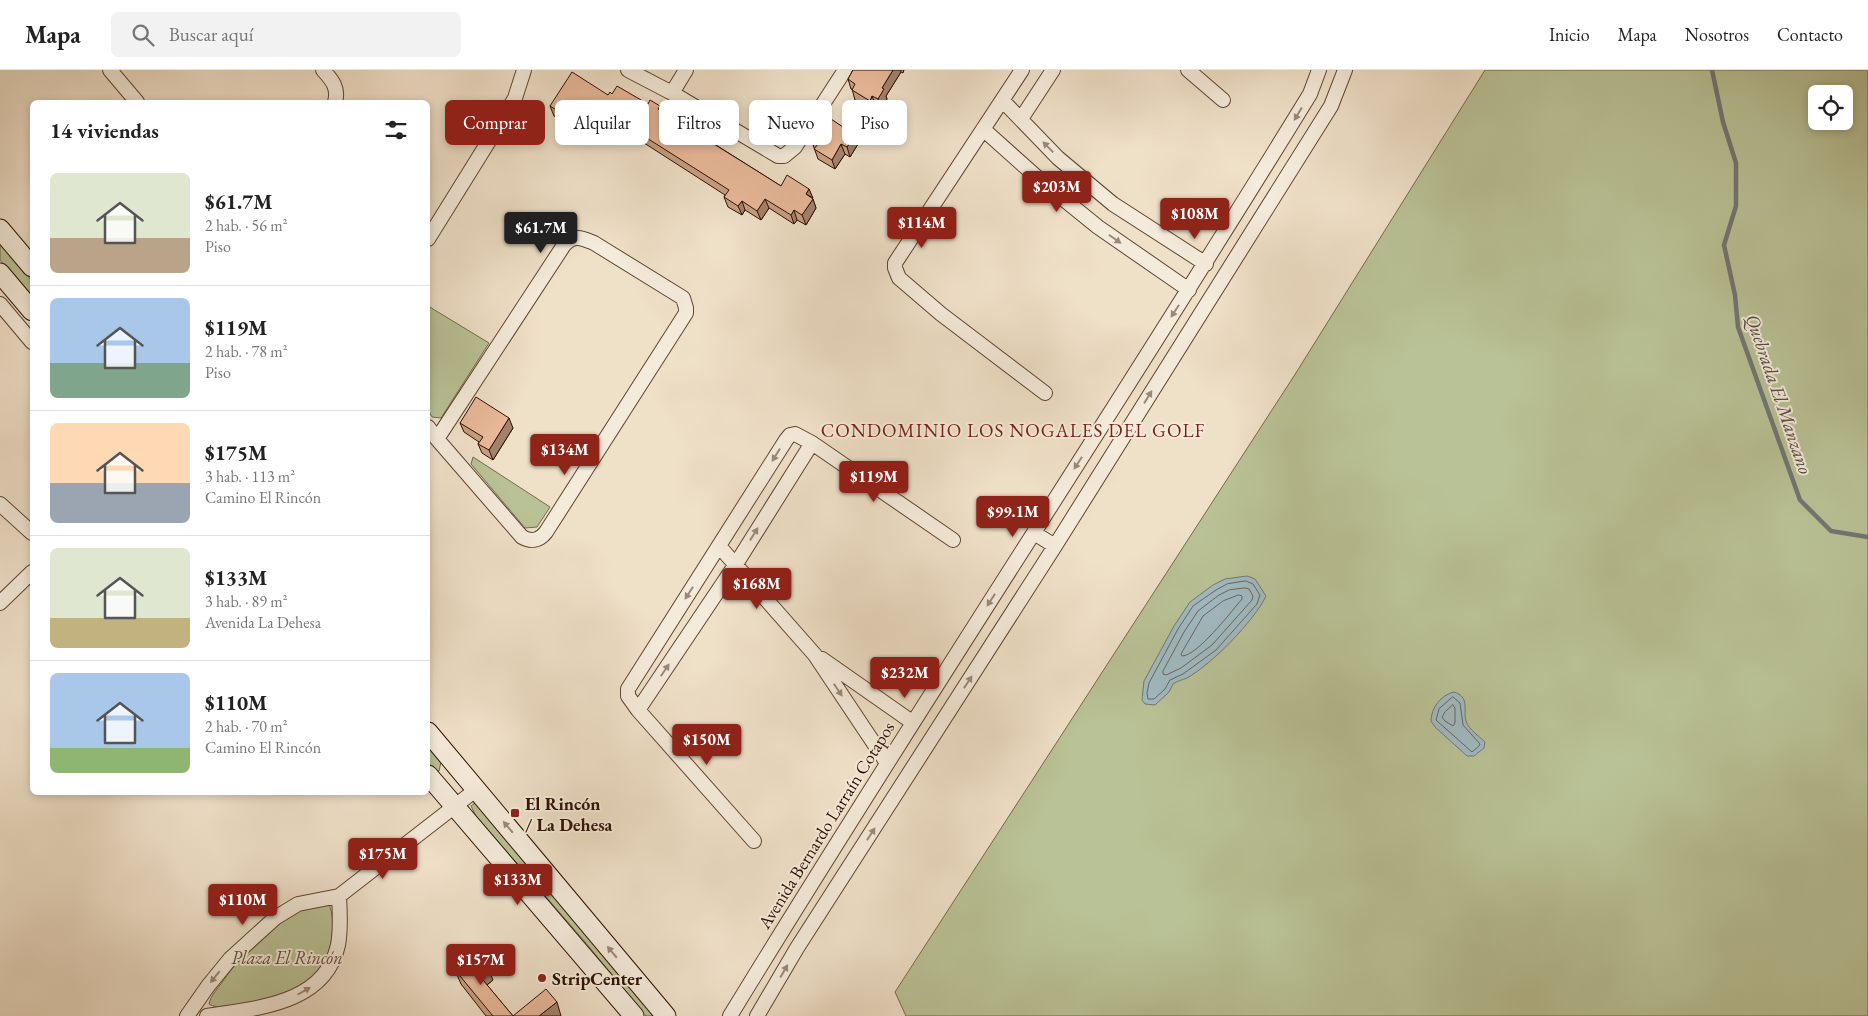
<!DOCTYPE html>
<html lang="es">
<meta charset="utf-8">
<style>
:root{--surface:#fff;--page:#f2f2f2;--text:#222;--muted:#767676;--line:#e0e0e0;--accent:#8f2418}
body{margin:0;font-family:"EB Garamond",serif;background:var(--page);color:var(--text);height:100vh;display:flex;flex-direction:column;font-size:19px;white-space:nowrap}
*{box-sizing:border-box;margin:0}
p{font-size:16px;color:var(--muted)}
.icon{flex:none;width:28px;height:28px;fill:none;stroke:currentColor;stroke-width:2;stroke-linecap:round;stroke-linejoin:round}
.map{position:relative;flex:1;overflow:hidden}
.side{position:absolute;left:30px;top:30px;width:400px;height:695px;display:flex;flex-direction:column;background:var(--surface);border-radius:8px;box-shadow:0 2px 8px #0003}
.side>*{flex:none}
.hud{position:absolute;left:445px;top:30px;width:475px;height:45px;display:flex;gap:10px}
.fabs{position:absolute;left:1808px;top:15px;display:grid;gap:10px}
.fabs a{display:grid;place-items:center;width:45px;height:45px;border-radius:8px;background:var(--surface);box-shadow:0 2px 8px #0003;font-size:25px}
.price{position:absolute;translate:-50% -42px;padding:0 11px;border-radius:5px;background:var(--accent);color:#fff;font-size:16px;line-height:32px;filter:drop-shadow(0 1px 2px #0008)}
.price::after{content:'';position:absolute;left:50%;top:30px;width:15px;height:11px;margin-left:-8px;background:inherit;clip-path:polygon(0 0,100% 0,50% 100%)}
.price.on{background:#222;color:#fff}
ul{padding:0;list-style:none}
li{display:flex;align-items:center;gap:15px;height:125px;padding:0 20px}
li+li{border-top:1px solid var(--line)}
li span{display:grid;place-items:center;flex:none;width:140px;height:100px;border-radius:8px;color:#555}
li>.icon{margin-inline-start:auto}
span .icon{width:60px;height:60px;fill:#fffc;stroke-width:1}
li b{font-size:21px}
h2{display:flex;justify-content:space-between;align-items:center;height:60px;padding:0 20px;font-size:21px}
.tag{padding:0 18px;border-radius:8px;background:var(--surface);box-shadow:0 2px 8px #0003;font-size:18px;line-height:45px}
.tag.on{background:var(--accent);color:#fff}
header{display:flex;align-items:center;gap:30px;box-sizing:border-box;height:70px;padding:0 25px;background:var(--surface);border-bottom:1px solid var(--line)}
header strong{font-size:24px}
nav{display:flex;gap:28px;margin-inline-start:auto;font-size:18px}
.search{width:350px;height:45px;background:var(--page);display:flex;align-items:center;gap:12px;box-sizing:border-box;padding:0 18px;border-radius:8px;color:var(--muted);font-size:19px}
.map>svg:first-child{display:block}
.green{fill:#b9c296;stroke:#74694c;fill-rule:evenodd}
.water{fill:#a0bac1;stroke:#727674}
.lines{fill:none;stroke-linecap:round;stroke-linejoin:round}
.shore{stroke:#676561;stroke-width:1}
.stream{stroke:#727674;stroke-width:4.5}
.street-casing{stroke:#5e4433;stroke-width:16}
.secondary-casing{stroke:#2e1001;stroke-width:21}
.street{stroke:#f5ebdb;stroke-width:14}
.secondary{stroke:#f5ebdb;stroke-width:19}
.wall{fill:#c89f84;stroke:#2e1001}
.shaded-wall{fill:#a3826c;stroke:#2e1001}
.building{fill:#e9b99a;stroke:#2e1001}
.oneway{fill:#9b8879}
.poi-dot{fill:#8f2418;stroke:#f5ebdb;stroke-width:2}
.labels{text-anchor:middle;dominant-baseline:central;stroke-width:4;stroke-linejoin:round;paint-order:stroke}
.poi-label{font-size:18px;font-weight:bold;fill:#2e1001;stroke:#f5ebdb;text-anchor:start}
.street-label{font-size:18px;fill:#2e1001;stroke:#f5ebdb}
.park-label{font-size:18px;font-style:italic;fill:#5f4e35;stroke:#f5ebdb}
.water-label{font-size:19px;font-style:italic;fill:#564c44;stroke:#f5ebdb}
.neighbourhood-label{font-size:19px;letter-spacing:1px;fill:#7a1f14;stroke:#f5ebdb}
</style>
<header>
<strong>Mapa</strong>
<div class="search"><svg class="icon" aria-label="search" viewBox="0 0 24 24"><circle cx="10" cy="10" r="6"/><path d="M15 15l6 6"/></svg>Buscar aquí</div>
<nav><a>Inicio</a><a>Mapa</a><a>Nosotros</a><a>Contacto</a></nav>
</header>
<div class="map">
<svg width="1868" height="946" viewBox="0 0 1868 946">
<rect width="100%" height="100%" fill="#efe0c8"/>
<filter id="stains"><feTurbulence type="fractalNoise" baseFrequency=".004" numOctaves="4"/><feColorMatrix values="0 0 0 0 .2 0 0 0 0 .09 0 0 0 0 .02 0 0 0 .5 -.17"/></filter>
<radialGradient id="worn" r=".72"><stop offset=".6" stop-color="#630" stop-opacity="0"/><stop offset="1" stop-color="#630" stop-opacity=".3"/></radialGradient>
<path class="green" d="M 1485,0 L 1868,0 L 1868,946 L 906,946 L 895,922 L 1294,306 ZM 1816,24 L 1844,24 L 1844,51 L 1816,51 Z
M 0,173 L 32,211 L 32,228 L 0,190 Z
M 428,236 L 489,273 L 441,348 L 432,347 L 428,340 Z
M 473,387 L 550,437 L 537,457 L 525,458 L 471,394 Z
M 428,676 L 441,692 L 439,701 L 431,699 L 428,695 Z
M 475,733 L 483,737 L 657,946 L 646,946 L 585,872 L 476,746 L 471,736 Z
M 329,834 C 333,844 333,855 332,865 C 328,913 284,927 243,934 C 232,935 218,940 209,934 C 211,925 218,918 223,911 C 244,882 270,854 302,838 C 310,835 321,835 329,834 Z"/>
<path class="water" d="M 1247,506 L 1255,509 L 1266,526 C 1254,551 1212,594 1187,608 C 1182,610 1177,611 1173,614 L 1169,622 L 1155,635 L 1145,634 L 1142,630 L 1144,611 L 1174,556 L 1190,532 L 1213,515 L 1225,509 Z
M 1454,622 C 1470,627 1463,639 1466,651 C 1469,660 1479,666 1485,672 L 1484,678 L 1474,686 L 1467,686 L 1435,657 L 1431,651 C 1431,638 1441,625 1454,622 Z"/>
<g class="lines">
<path class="shore" d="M 1246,511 L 1253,514 L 1260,525 L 1257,534 L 1216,580 L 1183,604 L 1170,610 L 1165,619 L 1154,629 L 1148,629 L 1147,623 L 1149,613 L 1178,559 L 1193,536 L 1216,520 L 1227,514 Z
M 1245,518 L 1249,519 L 1253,526 L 1252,530 L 1212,575 L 1181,598 L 1166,605 L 1163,604 L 1163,601 L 1184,562 L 1198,541 L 1219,525 L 1229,520 Z
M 1239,525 L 1242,526 L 1242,529 C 1231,542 1197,586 1182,586 L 1181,584 L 1203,546 L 1223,531 Z
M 1453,627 L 1460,633 L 1463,655 L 1480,674 L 1479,676 L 1472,682 L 1436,650 L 1439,639 Z
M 1453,635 L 1455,638 L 1455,653 L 1453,656 L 1445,651 L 1442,647 L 1445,642 Z"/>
<path class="stream" d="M 1712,0 L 1723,52 L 1736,93 L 1736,136 L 1724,175 L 1735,225 L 1738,257 L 1800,430 L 1831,461 L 1868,467"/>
<defs>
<path id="street" d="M 110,0 L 137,32
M 323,0 C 332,10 339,18 335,32
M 628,0 L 672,23 L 778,86 L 784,86 L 795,77 L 845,0
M 1022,0 L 895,193 L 895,198 L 899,208 L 941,244 L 1045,323
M 1188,0 L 1223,30
M 672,23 L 686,0
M 1003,31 L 1058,88 L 1113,134 L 1206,194
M 1021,49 L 1053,0
M 983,59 L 1040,110 L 1098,157 L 1189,220
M 428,169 L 497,58 L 515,28 L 524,0
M 0,234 L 32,272
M 428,357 L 437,369 L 522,467 C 531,472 539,471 546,462 L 686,243 L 686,238 L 683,228 L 594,173 C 582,168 574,164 564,175 L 437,369
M 0,434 L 32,463
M 1034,463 L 1055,476
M 719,476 L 815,585 L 887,693
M 0,533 L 32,502
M 822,589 L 912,652
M 638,640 L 736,494 L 812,373
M 754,771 L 638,640 L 628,626 L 628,619 L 786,370 L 790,365 L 795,364 L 812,373 L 953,470
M 187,946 L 208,916 L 230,889 L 275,848 L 298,834 L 339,826 L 477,719
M 207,946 C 255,938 325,935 338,875 C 341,859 340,842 339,826
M 730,946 C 919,636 1120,334 1310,24 L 1319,0
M 757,946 L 797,878 L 1055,476 L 1331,36 L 1345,0"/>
<path id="secondary" d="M 0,159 L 32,197
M 0,203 L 32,241
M 428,662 L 666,946
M 428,705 L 634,946"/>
</defs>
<use href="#street" class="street-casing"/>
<use href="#secondary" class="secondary-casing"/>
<use href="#street" class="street"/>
<use href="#secondary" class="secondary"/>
</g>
<path class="wall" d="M 853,0 L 904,0 L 903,3 L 901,2 L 886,26 L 887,29 L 881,39 L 876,35 L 873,40 L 855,30 L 852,19 L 851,19 L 848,9 Z
M 612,24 L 648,34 L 660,36 L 662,41 L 781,116 L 809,119 L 816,138 L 806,155 L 797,150 L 794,154 L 769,138 L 761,150 L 745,140 L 742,145 L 728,137 L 724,127 L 725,125 L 627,62 L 626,64 L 611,55 L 606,63 L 600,59 L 598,62 L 595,60 L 590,68 L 554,46 L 550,36 Z
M 828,54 L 855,65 L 858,74 L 850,87 L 845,84 L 835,99 L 818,89 L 811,69 Z
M 460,353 L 513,358 L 493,390 L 482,383 L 478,374 L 479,372 L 464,362 Z
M 455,900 L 493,910 L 487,915 L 513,946 L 486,946 L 461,914 Z"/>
<path class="shaded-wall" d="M 893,0 L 900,0 L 901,2 L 886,26 L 887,29 L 881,39 L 878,29 L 882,18 Z
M 872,26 L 876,35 L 873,40 L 870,31 Z
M 608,46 L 611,55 L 606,63 L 603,54 Z
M 596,50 L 600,59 L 598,62 L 595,53 Z
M 591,51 L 595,60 L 590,68 L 586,59 Z
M 623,53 L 627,62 L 626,64 L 622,55 Z
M 855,65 L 858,74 L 850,87 L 847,77 Z
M 841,74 L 845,84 L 835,99 L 832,90 Z
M 809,119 L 813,128 L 806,124 Z
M 765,129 L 769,138 L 761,150 L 757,141 Z
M 813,129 L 816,138 L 806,155 L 802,145 Z
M 742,131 L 745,140 L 742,145 L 738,136 Z
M 794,140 L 797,150 L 794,154 L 791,145 Z
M 509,348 L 513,358 L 493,390 L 489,380 Z
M 487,896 L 493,910 L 483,918 L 478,904 Z
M 557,932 L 561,946 L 539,946 Z"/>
<path class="building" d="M 853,0 L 893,0 L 882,18 L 884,19 L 878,29 L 872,26 L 870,31 L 852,20 L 855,14 L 848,9 Z
M 572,2 L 608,25 L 610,22 L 612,24 L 617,16 L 648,34 L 650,30 L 660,36 L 658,39 L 781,116 L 787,105 L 809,119 L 806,124 L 813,129 L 802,145 L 794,140 L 791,145 L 765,129 L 757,141 L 742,131 L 738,136 L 724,127 L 729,120 L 623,53 L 622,55 L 608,46 L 603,54 L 596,50 L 595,53 L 591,51 L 586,59 L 550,36 Z
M 831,49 L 855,65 L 847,77 L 841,74 L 832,90 L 814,79 L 818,74 L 811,69 L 822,51 L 828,54 Z
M 476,327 L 509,348 L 489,380 L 478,374 L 483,367 L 460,353 Z
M 477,883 L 487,896 L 478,904 L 513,946 L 493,946 L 455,900 Z
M 546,919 L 557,932 L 539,946 L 513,946 Z"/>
<defs><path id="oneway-solid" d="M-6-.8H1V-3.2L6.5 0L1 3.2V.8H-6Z" transform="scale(1.25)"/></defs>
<g class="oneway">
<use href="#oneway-solid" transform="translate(1298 44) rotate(121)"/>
<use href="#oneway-solid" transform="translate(1048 77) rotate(-134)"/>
<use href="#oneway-solid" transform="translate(1115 169) rotate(35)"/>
<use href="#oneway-solid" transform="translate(1175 241) rotate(123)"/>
<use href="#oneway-solid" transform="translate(1148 327) rotate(-58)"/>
<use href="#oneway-solid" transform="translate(776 385) rotate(122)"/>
<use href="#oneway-solid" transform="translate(1078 393) rotate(123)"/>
<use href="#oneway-solid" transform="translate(754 464) rotate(-58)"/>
<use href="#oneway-solid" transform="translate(689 523) rotate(123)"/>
<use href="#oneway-solid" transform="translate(991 530) rotate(123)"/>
<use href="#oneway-solid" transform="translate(665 600) rotate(-56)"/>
<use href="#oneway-solid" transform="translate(968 612) rotate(-57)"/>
<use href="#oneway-solid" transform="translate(838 620) rotate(56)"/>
<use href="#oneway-solid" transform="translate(508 757) rotate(-130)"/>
<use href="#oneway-solid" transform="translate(871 764) rotate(-57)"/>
<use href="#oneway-solid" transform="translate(612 882) rotate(-130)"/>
<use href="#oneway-solid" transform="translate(784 901) rotate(-60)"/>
<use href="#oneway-solid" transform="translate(215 907) rotate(129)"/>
<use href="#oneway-solid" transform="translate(304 921) rotate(-30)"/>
</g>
<g class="poi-dot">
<rect x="510" y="738" width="10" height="10" rx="2.5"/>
<circle cx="542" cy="908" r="5"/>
</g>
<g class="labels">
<g class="poi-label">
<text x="525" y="733">El Rincón<tspan x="525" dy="21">/ La Dehesa</tspan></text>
<text x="552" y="908">StripCenter</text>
</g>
<g class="street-label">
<text transform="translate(826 755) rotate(-58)">Avenida Bernardo Larraín Cotapos</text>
</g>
<g class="park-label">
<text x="287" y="887">Plaza El Rincón</text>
</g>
<g class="water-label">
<text transform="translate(1779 324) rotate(71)">Quebrada El Manzano</text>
</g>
<g class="neighbourhood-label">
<text x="1013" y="360">CONDOMINIO LOS NOGALES DEL GOLF</text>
</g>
</g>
<rect width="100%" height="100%" filter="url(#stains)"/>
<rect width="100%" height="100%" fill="url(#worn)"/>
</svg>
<div class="fabs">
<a><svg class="icon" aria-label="locate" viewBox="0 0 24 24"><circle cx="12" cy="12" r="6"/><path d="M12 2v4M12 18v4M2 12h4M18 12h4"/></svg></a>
</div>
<b class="price" style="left:1057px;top:143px">$203M</b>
<b class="price" style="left:1195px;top:170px">$108M</b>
<b class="price" style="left:922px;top:179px">$114M</b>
<b class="price on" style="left:541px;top:184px">$61.7M</b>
<b class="price" style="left:565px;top:406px">$134M</b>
<b class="price" style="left:874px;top:433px">$119M</b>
<b class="price" style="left:1013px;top:468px">$99.1M</b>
<b class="price" style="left:757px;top:540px">$168M</b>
<b class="price" style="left:905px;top:629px">$232M</b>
<b class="price" style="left:707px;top:696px">$150M</b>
<b class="price" style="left:383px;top:810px">$175M</b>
<b class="price" style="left:518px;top:836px">$133M</b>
<b class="price" style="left:243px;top:856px">$110M</b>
<b class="price" style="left:481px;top:916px">$157M</b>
<div class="hud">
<a class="tag on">Comprar</a>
<a class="tag">Alquilar</a>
<a class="tag">Filtros</a>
<a class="tag">Nuevo</a>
<a class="tag">Piso</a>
</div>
<section class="side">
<h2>14 viviendas<svg class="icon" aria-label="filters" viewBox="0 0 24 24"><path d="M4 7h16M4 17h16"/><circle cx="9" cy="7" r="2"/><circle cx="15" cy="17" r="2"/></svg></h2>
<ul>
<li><span style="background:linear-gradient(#dfe7d0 65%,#b9a48a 0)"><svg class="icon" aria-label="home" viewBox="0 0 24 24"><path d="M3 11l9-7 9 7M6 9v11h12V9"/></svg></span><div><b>$61.7M</b><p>2 hab. · 56 m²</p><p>Piso</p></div></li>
<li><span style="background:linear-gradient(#a9c7e8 65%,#7fa58c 0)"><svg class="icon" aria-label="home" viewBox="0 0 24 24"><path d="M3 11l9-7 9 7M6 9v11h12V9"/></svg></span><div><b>$119M</b><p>2 hab. · 78 m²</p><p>Piso</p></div></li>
<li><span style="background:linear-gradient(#ffd9b3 60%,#9aa5b1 0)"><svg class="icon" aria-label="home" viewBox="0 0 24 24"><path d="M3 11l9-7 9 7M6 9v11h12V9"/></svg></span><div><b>$175M</b><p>3 hab. · 113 m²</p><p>Camino El Rincón</p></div></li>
<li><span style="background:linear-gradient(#dfe7d0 70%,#c2b280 0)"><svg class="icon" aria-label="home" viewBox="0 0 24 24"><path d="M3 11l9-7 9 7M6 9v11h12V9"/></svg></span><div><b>$133M</b><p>3 hab. · 89 m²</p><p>Avenida La Dehesa</p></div></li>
<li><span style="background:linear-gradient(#a9c7e8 75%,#8fb573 0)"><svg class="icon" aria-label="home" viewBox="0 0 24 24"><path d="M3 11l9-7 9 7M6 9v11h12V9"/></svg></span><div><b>$110M</b><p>2 hab. · 70 m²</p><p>Camino El Rincón</p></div></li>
</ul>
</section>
</div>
